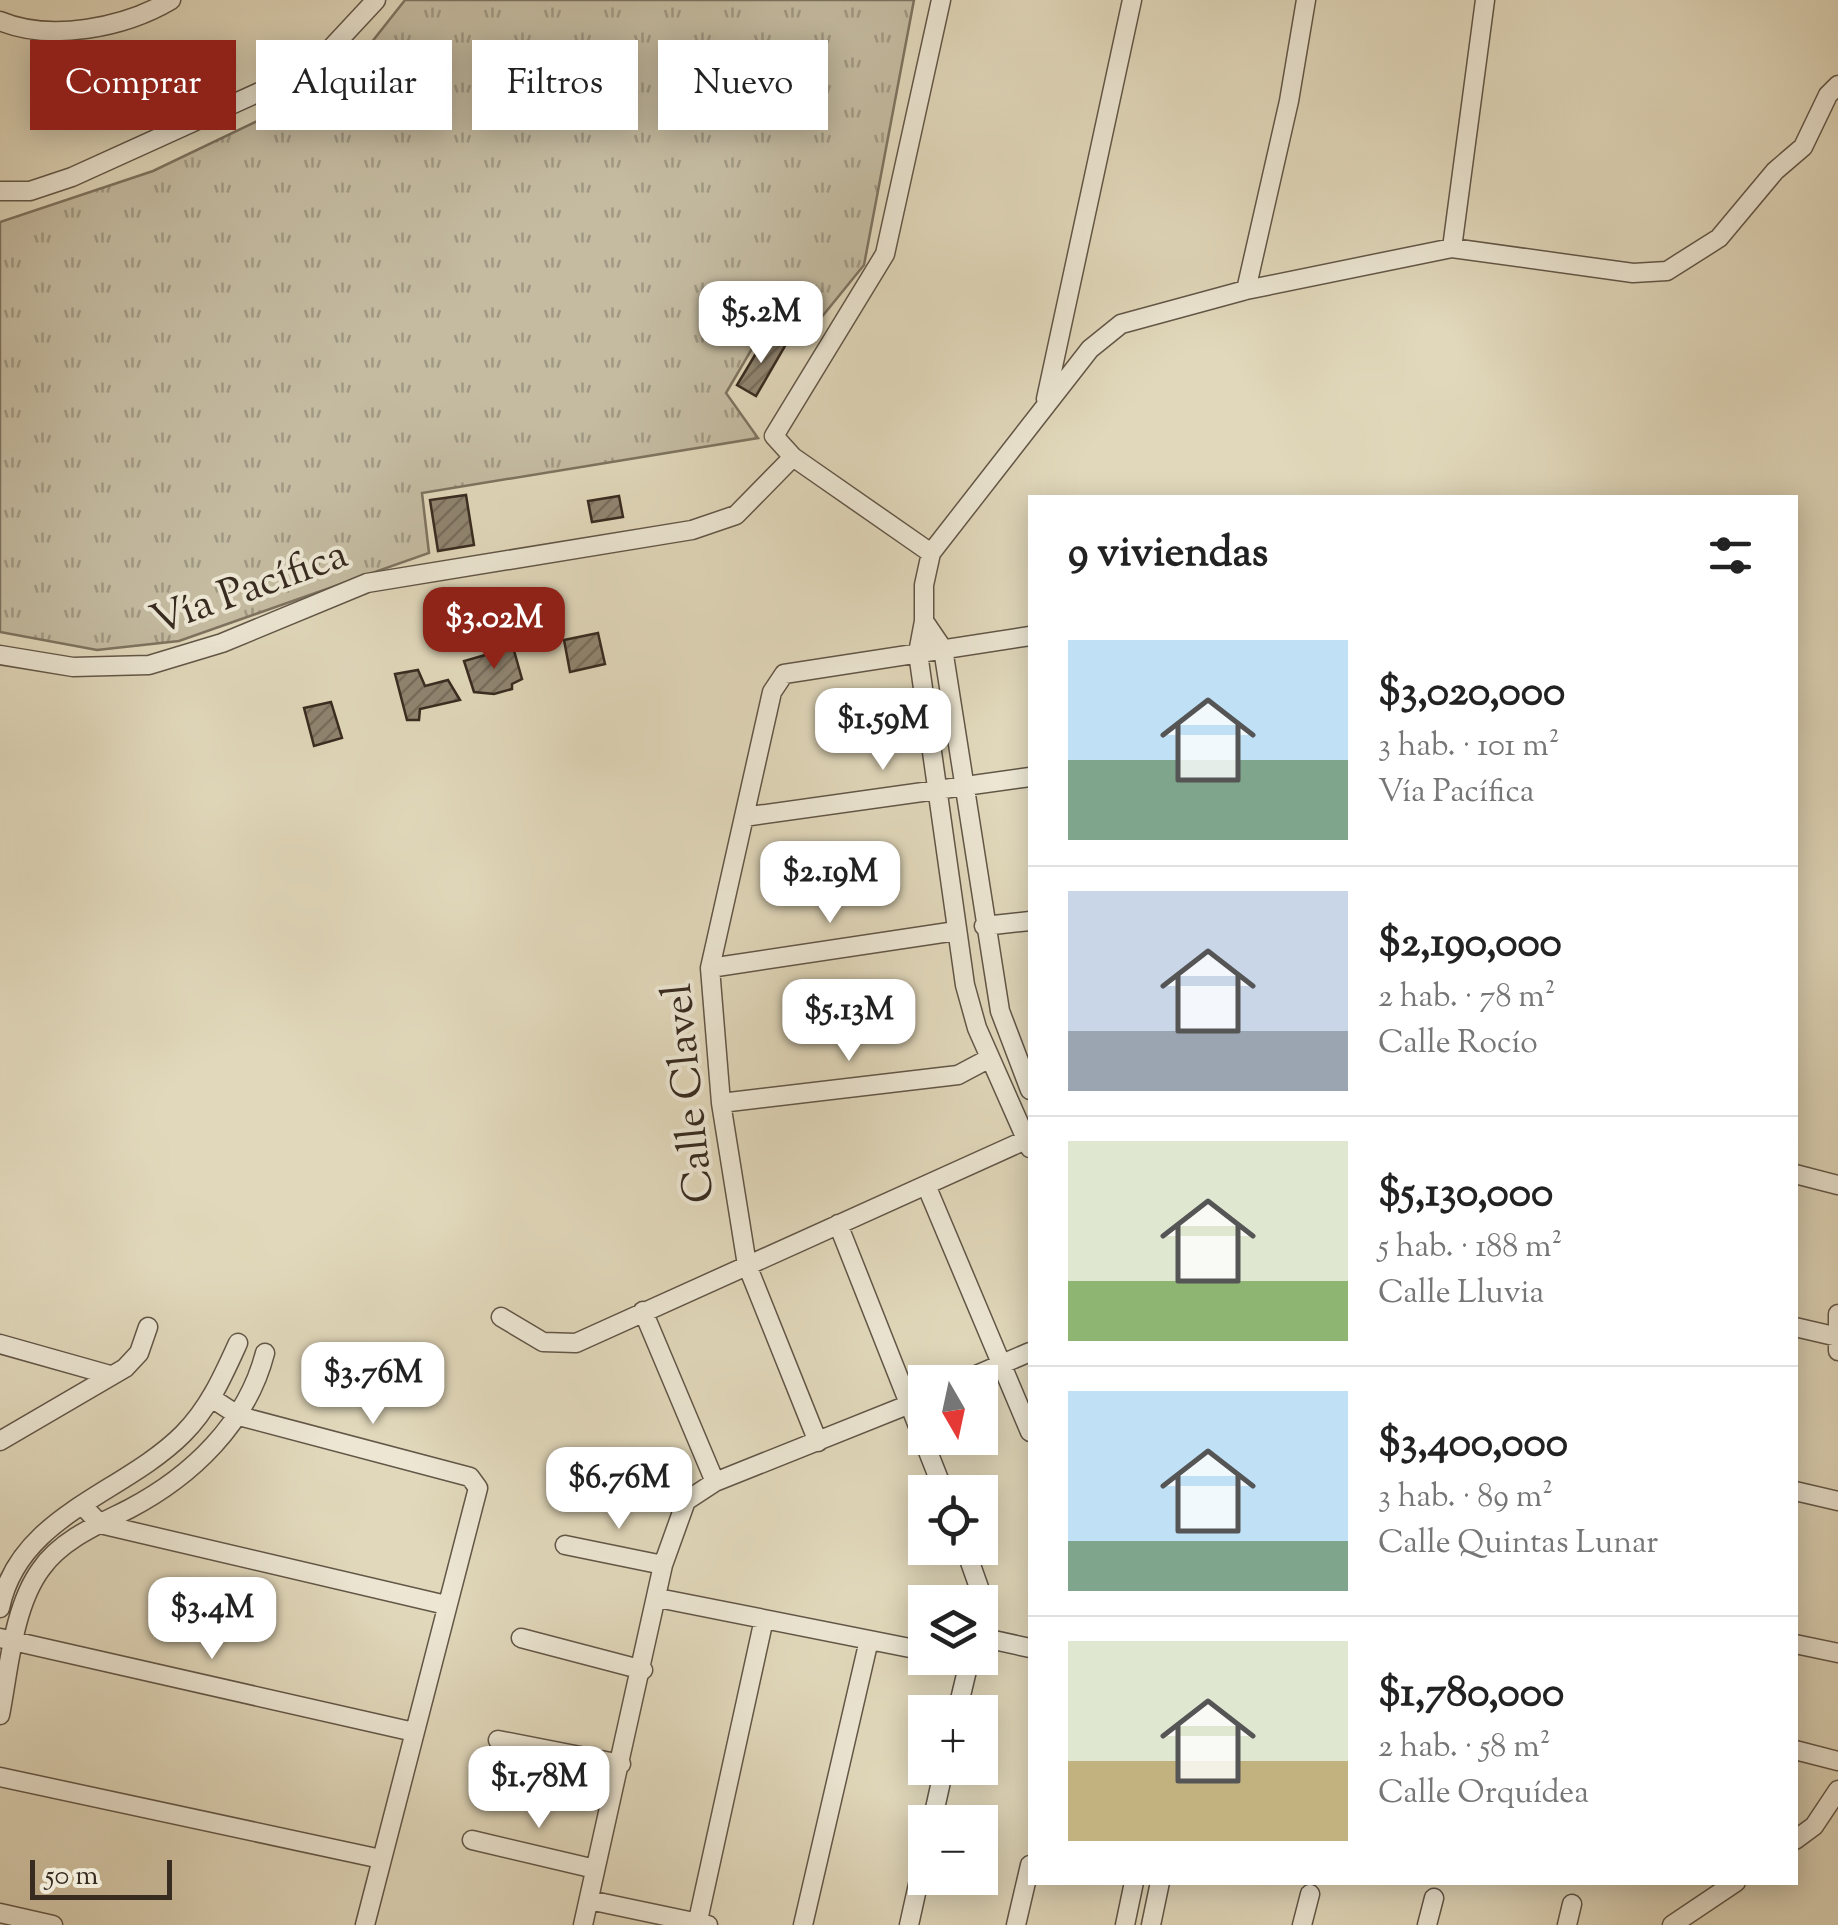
<!DOCTYPE html>
<html lang="es">
<meta charset="utf-8">
<style>
:root{--surface:#fff;--page:#f6f6f6;--text:#222;--muted:#767676;--line:#e0e0e0;--accent:#8f2418}
body{margin:0;font-family:"Sorts Mill Goudy",serif;background:var(--page);color:var(--text);height:100vh;display:flex;flex-direction:column;font-size:38px;white-space:nowrap}
*{box-sizing:border-box;margin:0}
p{font-size:32px;color:var(--muted)}
.icon{flex:none;width:55px;height:55px;fill:none;stroke:currentColor;stroke-width:2;stroke-linecap:round;stroke-linejoin:round}
.map{position:relative;flex:1;overflow:hidden}
.drawer{position:absolute;left:1028px;top:495px;width:770px;height:1390px;display:flex;flex-direction:column;background:var(--surface);border-radius:0px;box-shadow:0 5px 25px #0003}
.drawer>*{flex:none}
.hud{position:absolute;left:30px;top:40px;width:848px;height:90px;display:flex;gap:20px}
.needle{width:65px;rotate:171deg}
.buttons{position:absolute;left:908px;top:1365px;display:grid;gap:20px}
.buttons a{display:grid;place-items:center;width:90px;height:90px;border-radius:0px;background:var(--surface);box-shadow:0 5px 25px #0003;font-size:50px}
.scale{position:absolute;left:30px;bottom:25px;width:142px;box-sizing:border-box;padding-left:10px;border:5px solid #382b20;border-top:0;font-size:28px;line-height:35px;white-space:nowrap;color:#382b20;-webkit-text-stroke:8px #ece6d3;paint-order:stroke}
.price{position:absolute;translate:-50% -85px;padding:0 22px;border-radius:20px;background:#fff;color:#222;font-size:32px;line-height:65px;filter:drop-shadow(0 2px 5px #0008)}
.price::after{content:'';position:absolute;left:50%;top:60px;width:30px;height:22px;margin-left:-15px;background:inherit;clip-path:polygon(0 0,100% 0,50% 100%)}
.price.on{background:var(--accent);color:#fff}
ul{padding:0;list-style:none}
li{display:flex;align-items:center;gap:30px;height:250px;padding:0 40px}
li+li{border-top:2px solid var(--line)}
li span{display:grid;place-items:center;flex:none;width:280px;height:200px;border-radius:0px;color:#555}
li>.icon{margin-inline-start:auto}
span .icon{width:120px;height:120px;fill:#fffc;stroke-width:1}
li b{font-size:42px}
h2{display:flex;justify-content:space-between;align-items:center;height:120px;padding:0 40px;font-size:42px}
.chip{padding:0 35px;border-radius:0px;background:var(--surface);box-shadow:0 5px 25px #0003;font-size:35px;line-height:90px}
.chip.on{background:var(--accent);color:#fff}
.map>svg:first-child{display:block}
.grass{fill:url(#grass-tufts);stroke:#7e7360;stroke-width:2.5}
.building{fill:url(#building-hatch);stroke:#382b20;stroke-width:2.5}
.lines{fill:none;stroke-linecap:round;stroke-linejoin:round}
.minor-casing{stroke:#625647;stroke-width:21}
.minor{stroke:#ece6d3;stroke-width:18}
.labels{text-anchor:middle;dominant-baseline:central;stroke-width:8;stroke-linejoin:round;paint-order:stroke}
.street-label{font-size:42px;fill:#382b20;stroke:#ece6d3}
</style>
<div class="map">
<svg width="1838" height="1925" viewBox="0 0 1838 1925">
<defs>
<pattern id="grass-tufts" width="24" height="20" patternUnits="userSpaceOnUse" patternTransform="scale(2.5)"><rect width="24" height="20" fill="#c4bba1"/><path d="M3 7l-1-3M5 7V3M7 7l1-3M15 17l-1-3M17 17v-4M19 17l1-3" fill="none" stroke="#a09883"/></pattern>
<pattern id="building-hatch" width="6" height="6" patternUnits="userSpaceOnUse" patternTransform="scale(2.5)"><rect width="6" height="6" fill="#908571"/><path d="M-1 1l2-2M0 6l6-6M5 7l2-2" fill="none" stroke="#776d5c"/></pattern>
</defs>
<rect width="100%" height="100%" fill="#e1d8bb"/>
<filter id="stains"><feTurbulence type="fractalNoise" baseFrequency=".002" numOctaves="4"/><feColorMatrix values="0 0 0 0 .2 0 0 0 0 .09 0 0 0 0 .02 0 0 0 .5 -.17"/></filter>
<radialGradient id="worn" r=".72"><stop offset=".6" stop-color="#630" stop-opacity="0"/><stop offset="1" stop-color="#630" stop-opacity=".3"/></radialGradient>
<path class="grass" d="M 405,0 L 914,0 L 864,265 L 803,340 L 767,323 L 726,393 L 758,438 L 422,493 L 429,553 L 179,641 L 97,650 L 0,632 L 0,222 L 153,171 L 341,81 Z"/>
<path class="building" d="M 767,335 L 785,346 L 756,396 L 737,385 Z
M 466,495 L 474,545 L 438,551 L 430,500 Z
M 619,496 L 623,517 L 592,522 L 588,501 Z
M 502,592 L 514,636 L 490,642 L 481,595 Z
M 598,633 L 605,664 L 570,672 L 564,640 Z
M 513,647 L 522,679 L 512,684 L 512,689 L 494,694 L 474,692 L 464,661 Z
M 418,670 L 425,686 L 448,680 L 460,700 L 420,709 L 419,720 L 407,720 L 395,674 Z
M 331,702 L 342,738 L 314,746 L 304,708 Z"/>
<g class="lines">
<defs>
<path id="minor" d="M 0,21 C 50,42 124,28 171,0
M 0,191 L 30,191 L 72,177 L 288,79 L 323,57 L 376,0
M 1452,248 L 1485,0
M 1246,290 L 1289,101 L 1306,0
M 1046,399 L 1132,0
M 931,553 L 793,457 L 774,436 L 885,254 L 941,0
M 924,621 L 943,649 L 1000,1011 L 1030,1090
M 0,655 L 73,667 L 149,665 L 222,643 L 367,583 L 692,530 L 736,515 L 793,457
M 744,817 L 1030,777
M 984,926 L 1030,921
M 710,968 L 956,931
M 721,1103 L 958,1075 L 990,1058
M 1030,1148 L 977,1028 L 965,985 L 918,653 L 924,621 L 924,585 L 931,553 L 1090,349 L 1121,324 L 1246,290 L 1452,248 L 1633,273 L 1667,271 L 1719,238 L 1775,171 L 1803,147 L 1828,95 L 1838,85
M 1795,1174 L 1838,1185
M 926,1185 L 1030,1432
M 838,1224 L 944,1492
M 643,1311 L 715,1482
M 1838,1314 L 1838,1351
M 501,1317 L 543,1342 L 576,1343 L 1030,1138
M 1795,1327 L 1838,1337
M 0,1344 L 110,1375
M 960,1382 L 1030,1352
M 213,1399 L 239,1416 L 470,1477 L 478,1488 L 365,1925
M 0,1441 L 125,1368 L 139,1353 L 148,1327
M 818,1442 L 747,1265 L 721,1103 L 710,968 L 772,692 L 784,674 L 1030,636
M 1795,1491 L 1838,1501
M 82,1505 L 100,1524 L 446,1605
M 565,1545 L 663,1565
M 965,1548 L 982,1596 L 980,1626
M 658,1598 L 925,1651
M 0,1608 C 19,1515 123,1494 183,1434 C 209,1408 223,1376 238,1343
M 980,1637 L 1030,1648
M 0,1638 L 414,1732
M 521,1638 L 643,1670
M 1795,1644 L 1838,1653
M 957,1712 L 970,1658
M 0,1715 C 9,1669 13,1607 41,1569 C 61,1540 99,1524 129,1509 C 192,1476 247,1423 265,1353
M 498,1740 L 621,1764
M 1795,1750 L 1838,1761
M 0,1777 L 381,1859
M 932,1822 L 944,1768
M 472,1840 L 595,1869
M 1795,1840 L 1814,1826 L 1838,1790
M 589,1900 L 708,1925
M 0,1913 L 53,1925
M 583,1925 L 663,1565 L 686,1501 L 715,1482 L 925,1398
M 697,1925 L 764,1619
M 803,1925 L 869,1640
M 909,1925 L 925,1853
M 1016,1925 L 1030,1865
M 1125,1925 L 1134,1882
M 1151,1925 L 1160,1882
M 1302,1925 L 1310,1894
M 1427,1925 L 1434,1898
M 1567,1925 L 1572,1904
M 1672,1925 L 1736,1882"/>
</defs>
<use href="#minor" class="minor-casing"/>
<use href="#minor" class="minor"/>
</g>
<g class="labels">
<g class="street-label">
<text transform="translate(250 590) rotate(-20)">Vía Pacífica</text>
<text transform="translate(691 1093) rotate(-96)">Calle Clavel</text>
</g>
</g>
<rect width="100%" height="100%" filter="url(#stains)"/>
<rect width="100%" height="100%" fill="url(#worn)"/>
</svg>
<div class="buttons">
<a><svg class="needle" viewBox="-14 -14 28 28"><path d="M0-13l5 13h-10z" fill="#e53935"/><path d="M0 13l5-13h-10z" fill="#767676"/></svg></a>
<a><svg class="icon" aria-label="locate" viewBox="0 0 24 24"><circle cx="12" cy="12" r="6"/><path d="M12 2v4M12 18v4M2 12h4M18 12h4"/></svg></a>
<a><svg class="icon" aria-label="layers" viewBox="0 0 24 24"><path d="M12 4l9 5-9 5-9-5zM3 14l9 5 9-5"/></svg></a>
<a>+</a>
<a>−</a>
</div>
<div class="scale">50 m</div>
<b class="price" style="left:761px;top:366px">$5.2M</b>
<b class="price on" style="left:494px;top:672px">$3.02M</b>
<b class="price" style="left:883px;top:773px">$1.59M</b>
<b class="price" style="left:830px;top:926px">$2.19M</b>
<b class="price" style="left:849px;top:1064px">$5.13M</b>
<b class="price" style="left:373px;top:1427px">$3.76M</b>
<b class="price" style="left:619px;top:1532px">$6.76M</b>
<b class="price" style="left:212px;top:1662px">$3.4M</b>
<b class="price" style="left:539px;top:1831px">$1.78M</b>
<div class="hud">
<a class="chip on">Comprar</a>
<a class="chip">Alquilar</a>
<a class="chip">Filtros</a>
<a class="chip">Nuevo</a>
</div>
<section class="drawer">
<h2>9 viviendas<svg class="icon" aria-label="filters" viewBox="0 0 24 24"><path d="M4 7h16M4 17h16"/><circle cx="9" cy="7" r="2"/><circle cx="15" cy="17" r="2"/></svg></h2>
<ul>
<li><span style="background:linear-gradient(#bfe0f5 60%,#7fa58c 0)"><svg class="icon" aria-label="home" viewBox="0 0 24 24"><path d="M3 11l9-7 9 7M6 9v11h12V9"/></svg></span><div><b>$3,020,000</b><p>3 hab. · 101 m²</p><p>Vía Pacífica</p></div></li>
<li><span style="background:linear-gradient(#c9d6e8 70%,#9aa5b1 0)"><svg class="icon" aria-label="home" viewBox="0 0 24 24"><path d="M3 11l9-7 9 7M6 9v11h12V9"/></svg></span><div><b>$2,190,000</b><p>2 hab. · 78 m²</p><p>Calle Rocío</p></div></li>
<li><span style="background:linear-gradient(#dfe7d0 70%,#8fb573 0)"><svg class="icon" aria-label="home" viewBox="0 0 24 24"><path d="M3 11l9-7 9 7M6 9v11h12V9"/></svg></span><div><b>$5,130,000</b><p>5 hab. · 188 m²</p><p>Calle Lluvia</p></div></li>
<li><span style="background:linear-gradient(#bfe0f5 75%,#7fa58c 0)"><svg class="icon" aria-label="home" viewBox="0 0 24 24"><path d="M3 11l9-7 9 7M6 9v11h12V9"/></svg></span><div><b>$3,400,000</b><p>3 hab. · 89 m²</p><p>Calle Quintas Lunar</p></div></li>
<li><span style="background:linear-gradient(#dfe7d0 60%,#c2b280 0)"><svg class="icon" aria-label="home" viewBox="0 0 24 24"><path d="M3 11l9-7 9 7M6 9v11h12V9"/></svg></span><div><b>$1,780,000</b><p>2 hab. · 58 m²</p><p>Calle Orquídea</p></div></li>
</ul>
</section>
</div>
